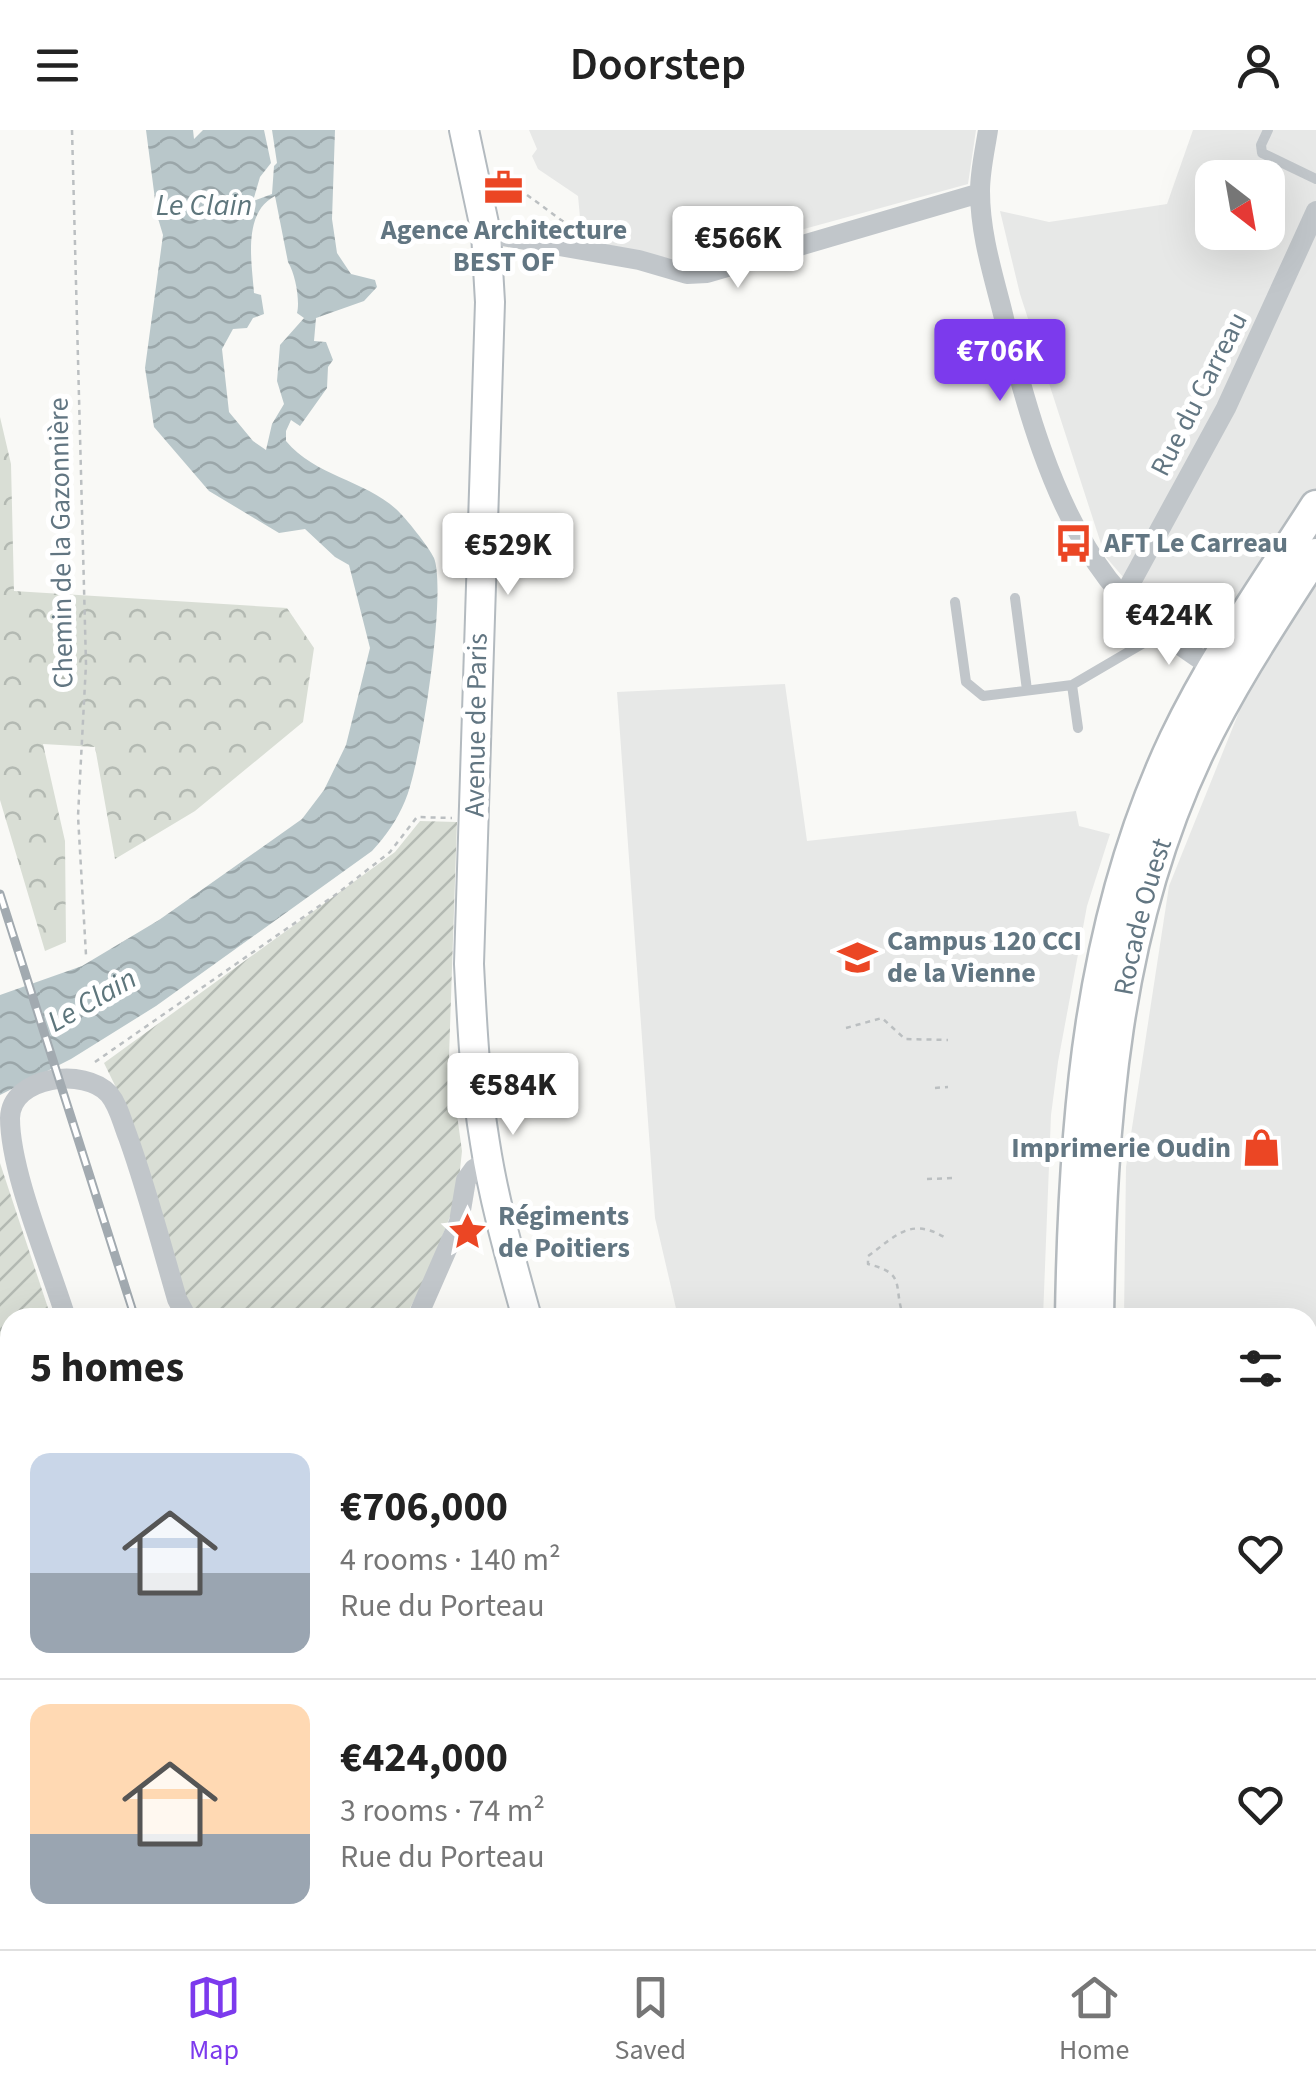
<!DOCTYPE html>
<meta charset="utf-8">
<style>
:root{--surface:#fff;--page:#f6f6f6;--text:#222;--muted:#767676;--line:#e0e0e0;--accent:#7c3aed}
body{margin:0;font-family:"Source Sans 3",sans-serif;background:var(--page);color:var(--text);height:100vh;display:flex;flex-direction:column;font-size:38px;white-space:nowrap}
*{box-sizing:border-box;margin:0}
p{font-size:32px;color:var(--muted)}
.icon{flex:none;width:55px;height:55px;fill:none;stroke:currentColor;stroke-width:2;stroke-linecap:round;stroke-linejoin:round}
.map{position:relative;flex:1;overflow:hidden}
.sheet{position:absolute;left:0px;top:1178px;width:1318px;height:642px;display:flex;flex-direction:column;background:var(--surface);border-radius:30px 30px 0 0;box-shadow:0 10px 40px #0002}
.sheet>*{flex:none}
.needle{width:65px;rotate:149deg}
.tools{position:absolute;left:1195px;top:30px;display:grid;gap:20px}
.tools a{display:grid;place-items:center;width:90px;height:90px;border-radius:20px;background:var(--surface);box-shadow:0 10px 40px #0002;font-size:50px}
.price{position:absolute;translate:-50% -85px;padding:0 22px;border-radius:10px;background:#fff;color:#222;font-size:32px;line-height:65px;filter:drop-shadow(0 2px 5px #0008)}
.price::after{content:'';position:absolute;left:50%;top:60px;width:30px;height:22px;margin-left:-15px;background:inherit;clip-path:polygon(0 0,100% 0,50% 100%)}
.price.current{background:var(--accent);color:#fff}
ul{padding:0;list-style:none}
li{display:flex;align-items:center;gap:30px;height:250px;padding:0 30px}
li+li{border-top:2px solid var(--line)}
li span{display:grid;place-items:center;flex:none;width:280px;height:200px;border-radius:20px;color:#555}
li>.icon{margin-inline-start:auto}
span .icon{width:120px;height:120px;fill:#fffc;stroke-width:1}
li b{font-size:42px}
h2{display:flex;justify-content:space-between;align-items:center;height:120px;padding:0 30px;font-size:42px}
header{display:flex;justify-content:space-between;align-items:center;height:130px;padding:0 30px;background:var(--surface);font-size:45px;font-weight:600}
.menu{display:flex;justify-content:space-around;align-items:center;height:140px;border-top:2px solid var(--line);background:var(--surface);font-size:28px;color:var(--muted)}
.menu a{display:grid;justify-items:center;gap:5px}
.menu .current{color:var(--accent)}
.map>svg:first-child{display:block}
.built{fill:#e7e8e7;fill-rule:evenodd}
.grass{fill:url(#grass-dots)}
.forest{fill:url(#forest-crowns)}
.garden{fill:url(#garden-furrows)}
.water{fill:url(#water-waves);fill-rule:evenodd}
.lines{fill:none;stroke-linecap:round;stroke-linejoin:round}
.secondary-casing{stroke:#b3babf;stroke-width:32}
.primary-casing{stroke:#b4babe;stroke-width:35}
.path{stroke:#bbbfc1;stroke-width:2.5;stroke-dasharray:5 5;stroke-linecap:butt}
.service{stroke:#c1c6ca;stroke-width:10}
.minor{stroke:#c1c6ca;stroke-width:20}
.secondary{stroke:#fff;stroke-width:28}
.primary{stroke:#fff;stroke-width:30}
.rail-casing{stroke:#a2aab0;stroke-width:9}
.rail{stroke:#fff;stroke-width:5;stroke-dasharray:15;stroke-linecap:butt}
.labels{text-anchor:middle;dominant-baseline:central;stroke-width:10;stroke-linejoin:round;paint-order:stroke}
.poi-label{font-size:28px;font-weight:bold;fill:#627682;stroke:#fff;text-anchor:start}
.street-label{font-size:28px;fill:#627682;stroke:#fff}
.water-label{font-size:30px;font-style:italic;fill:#5e767c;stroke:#fff}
</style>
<header><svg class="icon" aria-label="menu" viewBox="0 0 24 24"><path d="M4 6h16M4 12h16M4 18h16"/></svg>Doorstep<svg class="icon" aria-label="person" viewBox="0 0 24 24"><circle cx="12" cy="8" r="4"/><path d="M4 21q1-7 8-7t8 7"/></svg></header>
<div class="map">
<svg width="1316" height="1819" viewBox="0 0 1316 1819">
<defs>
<pattern id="grass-dots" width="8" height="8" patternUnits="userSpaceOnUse" patternTransform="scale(2.5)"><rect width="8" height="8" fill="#d9ded5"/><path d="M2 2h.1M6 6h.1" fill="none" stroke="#b3b9b2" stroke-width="1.8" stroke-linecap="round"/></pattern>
<pattern id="forest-crowns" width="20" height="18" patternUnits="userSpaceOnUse" patternTransform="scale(2.5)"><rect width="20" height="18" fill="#d9ded5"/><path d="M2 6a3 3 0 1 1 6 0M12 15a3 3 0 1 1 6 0" fill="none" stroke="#b3b9b2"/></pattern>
<pattern id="garden-furrows" width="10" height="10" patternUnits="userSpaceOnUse" patternTransform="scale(2.5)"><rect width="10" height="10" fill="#d9ded5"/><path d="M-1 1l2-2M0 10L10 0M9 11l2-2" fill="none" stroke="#b3b9b2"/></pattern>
<pattern id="water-waves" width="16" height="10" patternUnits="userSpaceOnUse" patternTransform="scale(2.5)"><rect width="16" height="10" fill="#b9c7ca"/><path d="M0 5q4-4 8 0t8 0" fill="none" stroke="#9aa6a9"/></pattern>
</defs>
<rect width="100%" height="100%" fill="#f9f9f6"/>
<path class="built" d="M 529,0 L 976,0 L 968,54 L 804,99 L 740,123 L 689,133 L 582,109 L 578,66 L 538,39 L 532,26 L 537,19 Z
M 1193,0 L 1316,0 L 1316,1819 L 1116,1819 L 1117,1810 L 1308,1810 L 1308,1188 L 1124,1187 L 1126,1037 L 1169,756 L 1239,582 L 1105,426 L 1020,164 L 1000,81 L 1049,92 L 1167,74 ZM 1212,48 L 1268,48 L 1268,102 L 1212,102 Z
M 785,554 L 807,711 L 1076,681 L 1079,696 L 1110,704 L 1087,776 L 1058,932 L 1051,985 L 1043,1187 L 678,1187 L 655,1088 L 617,562 Z
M 388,1810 L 671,1810 L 674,1819 L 391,1819 Z"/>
<path class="grass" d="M 857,1810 L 1034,1810 L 1034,1819 L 856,1819 Z"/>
<path class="forest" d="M 0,287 L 11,334 L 14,461 L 287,478 L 314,518 L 303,592 L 195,681 L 115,729 L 95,617 L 43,614 L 65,711 L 66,812 L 45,821 L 0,670 Z"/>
<path class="garden" d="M 420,691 L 457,692 L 449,927 L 462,1021 L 457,1068 L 426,1149 L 405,1187 L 197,1186 L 184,1171 L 130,986 L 104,933 L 395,722 Z
M 0,1033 L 51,1187 L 10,1188 L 10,1612 L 0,1611 Z"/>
<path class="water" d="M 146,0 L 193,0 L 194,9 L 203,0 L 264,0 L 271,33 L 260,47 L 253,71 L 272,64 L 274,36 L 277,33 L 272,0 L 335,0 L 332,89 L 337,123 L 351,144 L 375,150 L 377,157 L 364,171 L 316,188 L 314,211 L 326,212 L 333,230 L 328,237 L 327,258 L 300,296 L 291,290 L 286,301 L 286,311 C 315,346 364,350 396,379 C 405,387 429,417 434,428 C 447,461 421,635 405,671 C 397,690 386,706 372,721 L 156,876 L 71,929 L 0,965 L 0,865 L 82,836 L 159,790 L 302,689 L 324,660 L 346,615 L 370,518 L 349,435 L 335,427 L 305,399 L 279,403 L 209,361 L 154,297 L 145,238 L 163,105 L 157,85 ZM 275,66 L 288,132 C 296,145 300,172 297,183 L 304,188 L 280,215 L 277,251 L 284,274 L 272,294 L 266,320 L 253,311 L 229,282 L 222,219 L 233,199 L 247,198 L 253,188 L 264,184 L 261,165 L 254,163 C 252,133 242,83 275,66 Z
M 0,1634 L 10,1635 L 10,1810 L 100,1810 L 99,1819 L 0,1819 Z"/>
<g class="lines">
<defs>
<path id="secondary" d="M 464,0 L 486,103 L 490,172 L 469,834 C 472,894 475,954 485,1013 C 494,1072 511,1130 527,1188
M 705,1810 L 709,1819"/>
<g id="primary">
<path d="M 1071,1188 C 1074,990 1089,791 1175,609 C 1214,527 1267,452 1316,376"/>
<path id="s1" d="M 1098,1188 C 1101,993 1114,799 1199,621 C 1232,552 1275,488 1316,424"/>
<path d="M 1065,1810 L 1066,1819"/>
<path d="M 1093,1810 L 1093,1819"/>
</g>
</defs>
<use href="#secondary" class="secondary-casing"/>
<use href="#primary" class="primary-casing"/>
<path class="path" d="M 72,0 L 86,534 L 78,686 L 86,825
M 519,59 L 572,98
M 846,898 L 882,888 L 905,909 L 948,910
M 95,932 L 338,763 L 390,722 L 417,687 L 452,688
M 935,958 L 948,957
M 927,1049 L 954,1048
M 904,1188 C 892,1156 908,1144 868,1134 L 868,1126 C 896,1106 910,1087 944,1107
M 1308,1376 L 1316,1367
M 0,1622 L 10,1623
M 149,1819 L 161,1810
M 1040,1819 L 1040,1810"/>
<path class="service" d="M 1268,0 L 1261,15 L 1262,23 L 1316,49
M 1015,468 L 1027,560
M 955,472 L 966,552 L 983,566 L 1072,555 L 1142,514
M 1072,555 L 1078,598
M 381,1810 L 384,1819"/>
<path class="minor" d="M 988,0 C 985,20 980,41 980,61 C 980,102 992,141 1002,180 C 1023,268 1052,376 1108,449 C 1136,485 1174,512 1212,537
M 486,103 L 639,130 L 687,144 L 707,143 L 980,63
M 1123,467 L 1226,278 L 1316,81
M 66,1188 C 49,1133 10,1042 10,988 C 11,946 85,937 109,964 C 119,976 122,992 128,1007 C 147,1060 161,1114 177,1169 L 187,1188
M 417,1188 L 459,1092 L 466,1050 L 474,1039 L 488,1031
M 1308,1397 L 1316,1397
M 249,1810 L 251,1819"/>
<use href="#secondary" class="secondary"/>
<use href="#primary" class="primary"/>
<defs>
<path id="rail" d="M 0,764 L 135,1188
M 307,1810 L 309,1819
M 337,1810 L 340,1819"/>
</defs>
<use href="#rail" class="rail-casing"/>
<use href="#rail" class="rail"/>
</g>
<defs>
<symbol id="office-bare" viewBox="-9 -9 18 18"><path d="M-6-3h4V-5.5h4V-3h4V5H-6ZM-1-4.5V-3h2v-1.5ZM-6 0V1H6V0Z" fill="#eb4624" stroke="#fff" stroke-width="2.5" paint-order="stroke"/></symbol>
<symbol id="bus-bare" viewBox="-9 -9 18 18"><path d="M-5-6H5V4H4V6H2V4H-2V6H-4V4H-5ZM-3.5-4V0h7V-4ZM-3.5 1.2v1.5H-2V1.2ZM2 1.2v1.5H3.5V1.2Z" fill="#eb4624" stroke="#fff" stroke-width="2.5" paint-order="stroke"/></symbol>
<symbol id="university-bare" viewBox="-9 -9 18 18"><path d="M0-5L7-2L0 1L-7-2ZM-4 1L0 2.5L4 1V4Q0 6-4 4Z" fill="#eb4624" stroke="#fff" stroke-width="2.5" paint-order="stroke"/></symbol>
<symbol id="shop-bare" viewBox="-9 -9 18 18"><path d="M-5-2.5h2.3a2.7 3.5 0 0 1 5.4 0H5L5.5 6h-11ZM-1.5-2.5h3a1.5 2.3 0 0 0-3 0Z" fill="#eb4624" stroke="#fff" stroke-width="2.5" paint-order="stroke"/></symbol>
<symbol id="sight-bare" viewBox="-9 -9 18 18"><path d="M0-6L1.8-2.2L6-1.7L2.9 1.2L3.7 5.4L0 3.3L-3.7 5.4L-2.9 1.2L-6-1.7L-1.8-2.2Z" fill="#eb4624" stroke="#fff" stroke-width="2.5" paint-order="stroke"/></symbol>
</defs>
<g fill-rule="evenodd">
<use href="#office-bare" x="476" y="30" width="55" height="55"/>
<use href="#bus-bare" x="1046" y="386" width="55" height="55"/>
<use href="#university-bare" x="830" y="800" width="55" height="55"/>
<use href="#shop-bare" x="1234" y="990" width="55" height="55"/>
<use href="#sight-bare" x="440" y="1074" width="55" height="55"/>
</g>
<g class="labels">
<g class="poi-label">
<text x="504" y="100" text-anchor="middle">Agence Architecture<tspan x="504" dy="32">BEST OF</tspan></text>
<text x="1104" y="413">AFT Le Carreau</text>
<text x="887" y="811">Campus 120 CCI<tspan x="887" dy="32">de la Vienne</tspan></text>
<text x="1231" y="1018" text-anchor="end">Imprimerie Oudin</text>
<text x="498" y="1086">Régiments<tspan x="498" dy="32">de Poitiers</tspan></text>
</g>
<g class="street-label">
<text transform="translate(1199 264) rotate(-63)">Rue du Carreau</text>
<text transform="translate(61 413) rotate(-91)">Chemin de la Gazonnière</text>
<text transform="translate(476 595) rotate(-89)">Avenue de Paris</text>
<text stroke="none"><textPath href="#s1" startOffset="405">Rocade Ouest</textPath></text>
</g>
<g class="water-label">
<text x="204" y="75">Le Clain</text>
<text transform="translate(92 870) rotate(-30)">Le Clain</text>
</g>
</g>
</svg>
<div class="tools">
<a><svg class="needle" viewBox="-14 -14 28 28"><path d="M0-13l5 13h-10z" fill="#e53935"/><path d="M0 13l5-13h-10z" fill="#767676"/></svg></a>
</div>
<b class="price" style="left:738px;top:161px">€566K</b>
<b class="price current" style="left:1000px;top:274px">€706K</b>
<b class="price" style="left:508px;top:468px">€529K</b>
<b class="price" style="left:1169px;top:538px">€424K</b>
<b class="price" style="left:513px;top:1008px">€584K</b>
<section class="sheet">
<h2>5 homes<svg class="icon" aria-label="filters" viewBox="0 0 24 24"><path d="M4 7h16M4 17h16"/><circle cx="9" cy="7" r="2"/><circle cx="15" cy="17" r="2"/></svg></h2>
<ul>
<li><span style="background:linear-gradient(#c9d6e8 60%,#9aa5b1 0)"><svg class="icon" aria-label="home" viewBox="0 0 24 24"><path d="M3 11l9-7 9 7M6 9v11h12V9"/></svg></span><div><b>€706,000</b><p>4 rooms · 140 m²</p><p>Rue du Porteau</p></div><svg class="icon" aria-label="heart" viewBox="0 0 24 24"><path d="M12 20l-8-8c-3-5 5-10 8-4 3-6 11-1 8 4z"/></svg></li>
<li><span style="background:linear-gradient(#ffd9b3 65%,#9aa5b1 0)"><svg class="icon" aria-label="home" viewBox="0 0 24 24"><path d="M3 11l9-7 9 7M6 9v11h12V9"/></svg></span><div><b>€424,000</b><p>3 rooms · 74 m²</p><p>Rue du Porteau</p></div><svg class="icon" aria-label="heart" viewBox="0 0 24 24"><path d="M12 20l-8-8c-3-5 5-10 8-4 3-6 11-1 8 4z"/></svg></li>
</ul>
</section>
</div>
<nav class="menu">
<a class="current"><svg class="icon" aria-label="map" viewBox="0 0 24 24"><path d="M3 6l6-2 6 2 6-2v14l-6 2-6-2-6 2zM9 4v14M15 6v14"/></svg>Map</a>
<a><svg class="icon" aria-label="saved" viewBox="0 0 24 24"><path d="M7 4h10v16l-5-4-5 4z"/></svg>Saved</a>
<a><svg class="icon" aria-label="home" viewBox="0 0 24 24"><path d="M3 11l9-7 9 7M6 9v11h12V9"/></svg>Home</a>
</nav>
